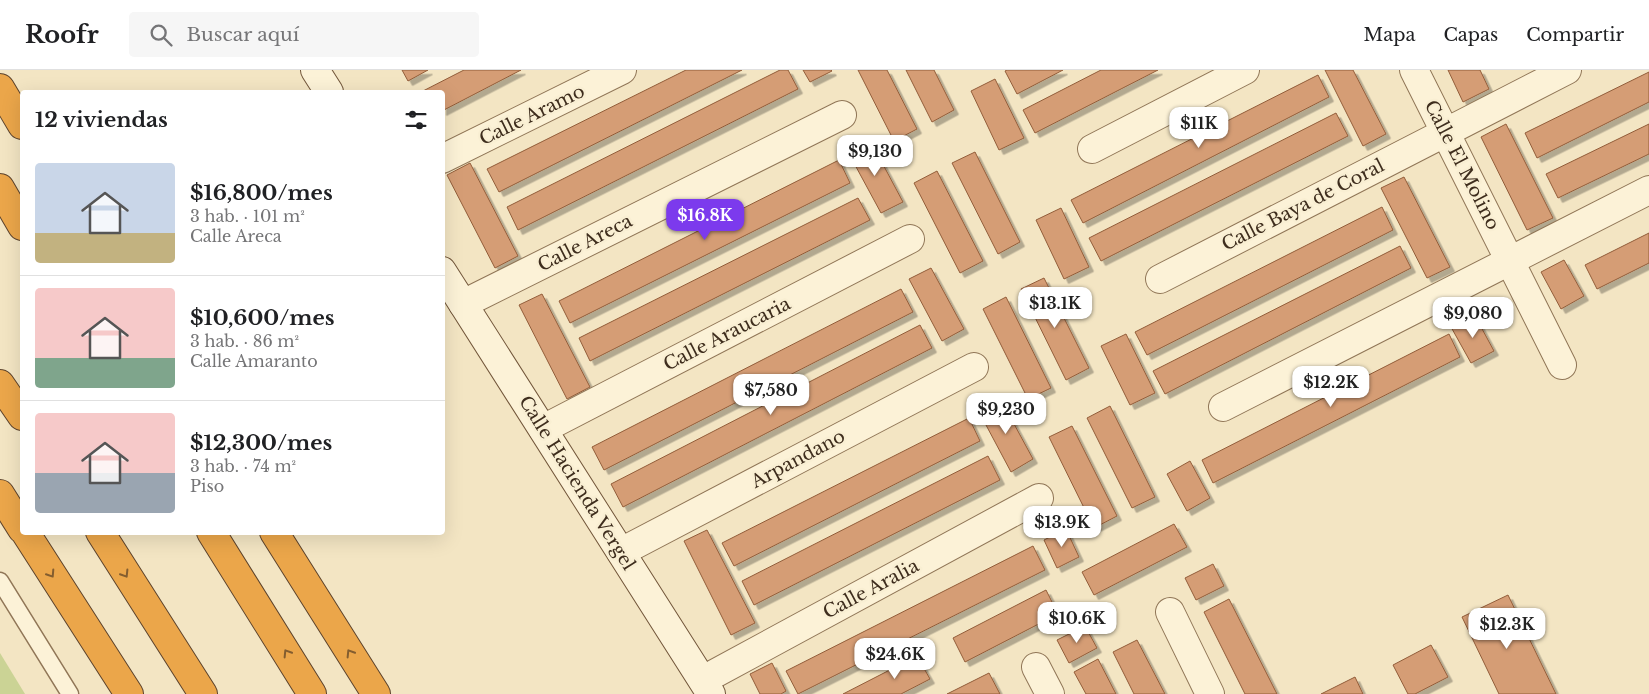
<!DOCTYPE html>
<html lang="es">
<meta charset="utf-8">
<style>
:root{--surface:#fff;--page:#f6f6f6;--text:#202124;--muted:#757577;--line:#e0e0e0;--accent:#7c3aed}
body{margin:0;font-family:"Libre Baskerville",serif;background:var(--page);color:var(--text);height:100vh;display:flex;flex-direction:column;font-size:19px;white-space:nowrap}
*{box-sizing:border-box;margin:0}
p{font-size:16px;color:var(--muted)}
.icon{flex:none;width:28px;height:28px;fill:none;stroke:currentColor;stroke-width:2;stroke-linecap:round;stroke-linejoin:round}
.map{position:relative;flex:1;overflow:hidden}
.sheet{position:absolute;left:20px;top:20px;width:425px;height:445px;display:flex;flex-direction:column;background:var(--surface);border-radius:5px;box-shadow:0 5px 20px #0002}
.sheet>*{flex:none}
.price{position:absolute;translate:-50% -42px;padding:0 11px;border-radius:10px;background:#fff;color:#222;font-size:16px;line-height:32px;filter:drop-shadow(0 1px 2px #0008)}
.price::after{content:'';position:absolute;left:50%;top:30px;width:15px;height:11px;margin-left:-8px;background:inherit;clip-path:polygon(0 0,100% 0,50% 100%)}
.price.selected{background:var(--accent);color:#fff}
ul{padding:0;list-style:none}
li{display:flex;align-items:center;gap:15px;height:125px;padding:0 15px}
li+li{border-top:1px solid var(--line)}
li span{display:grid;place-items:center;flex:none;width:140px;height:100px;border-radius:5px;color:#555}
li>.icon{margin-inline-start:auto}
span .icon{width:60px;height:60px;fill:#fffc;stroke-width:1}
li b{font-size:21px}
h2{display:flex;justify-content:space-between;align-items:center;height:60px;padding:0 15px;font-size:21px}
header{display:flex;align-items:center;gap:30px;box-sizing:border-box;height:70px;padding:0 25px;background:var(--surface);border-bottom:1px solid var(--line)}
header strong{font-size:24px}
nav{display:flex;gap:28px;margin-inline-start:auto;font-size:18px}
.search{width:350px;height:45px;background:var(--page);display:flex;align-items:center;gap:12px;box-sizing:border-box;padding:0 18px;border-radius:5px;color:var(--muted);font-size:19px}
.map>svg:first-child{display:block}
.green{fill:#cbd395}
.building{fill:#d59d74;stroke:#925d3a;filter:url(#shadow)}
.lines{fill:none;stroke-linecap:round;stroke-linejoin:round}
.lane-casing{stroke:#907657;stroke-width:19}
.street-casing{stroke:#907657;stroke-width:30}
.secondary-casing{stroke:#72563a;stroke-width:30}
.highway-casing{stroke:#5d432c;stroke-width:30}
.lane{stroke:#fcf2d7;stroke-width:16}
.street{stroke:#fcf2d7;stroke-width:28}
.secondary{stroke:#fcf2d7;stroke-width:28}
.highway{stroke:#eba64a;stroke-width:28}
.oneway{stroke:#835d2f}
.labels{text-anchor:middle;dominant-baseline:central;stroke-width:5;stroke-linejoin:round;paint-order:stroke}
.street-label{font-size:18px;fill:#3e2d1d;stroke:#f9efd3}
</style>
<header>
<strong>Roofr</strong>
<div class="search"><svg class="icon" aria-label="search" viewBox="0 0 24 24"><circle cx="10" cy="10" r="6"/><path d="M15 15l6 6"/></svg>Buscar aquí</div>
<nav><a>Mapa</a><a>Capas</a><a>Compartir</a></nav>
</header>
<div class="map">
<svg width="1649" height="624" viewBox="0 0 1649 624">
<defs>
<filter id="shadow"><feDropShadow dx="4.5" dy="4.5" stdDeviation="0" flood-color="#0004"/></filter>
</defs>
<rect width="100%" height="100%" fill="#f3e5c3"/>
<path class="green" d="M 0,583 L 25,624 L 0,624 Z"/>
<path class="building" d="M 402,0 L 428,0 L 408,11 Z
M 464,0 L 521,0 L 442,41 L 442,22 L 421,22 Z
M 686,0 L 742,0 L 499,122 L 487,99 Z
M 780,0 L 788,0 L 798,19 L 518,160 L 507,137 Z
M 803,0 L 831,0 L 832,1 L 810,12 Z
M 858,0 L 887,0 L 917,59 L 894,71 Z
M 906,0 L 934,0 L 954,40 L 932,52 Z
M 1007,0 L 1063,0 L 1017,24 L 1005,1 Z
M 1101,0 L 1158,0 L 1035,63 L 1023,40 Z
M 1325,0 L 1353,0 L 1386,64 L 1363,76 Z
M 1448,0 L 1480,0 L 1489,19 L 1463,32 Z
M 1649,2 L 1649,32 L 1537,88 L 1525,63 Z
M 1318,5 L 1329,27 L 1083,153 L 1071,130 Z
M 995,9 L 1024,68 L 999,80 L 971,21 Z
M 1336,43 L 1348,66 L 1101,191 L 1089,168 Z
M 1506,54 L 1553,148 L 1527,160 L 1481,67 Z
M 1649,54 L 1649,84 L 1558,128 L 1546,104 Z
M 870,70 L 903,132 L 881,143 L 848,82 Z
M 975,82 L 1020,172 L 998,184 L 952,93 Z
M 839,90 L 850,113 L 570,253 L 559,231 Z
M 470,93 L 518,186 L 495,198 L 447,105 Z
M 937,101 L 983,191 L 960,203 L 914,113 Z
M 1404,107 L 1450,197 L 1427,208 L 1381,118 Z
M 858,128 L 870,150 L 590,291 L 579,268 Z
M 1382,137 L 1393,160 L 1147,285 L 1135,262 Z
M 1061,138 L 1089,197 L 1064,209 L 1036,150 Z
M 1649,163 L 1649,193 L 1597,219 L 1585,195 Z
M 1400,176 L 1411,198 L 1165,324 L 1153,301 Z
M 1564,190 L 1584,226 L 1561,239 L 1541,202 Z
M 931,198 L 964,259 L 942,271 L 909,209 Z
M 1044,208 L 1089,298 L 1066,310 L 1021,219 Z
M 901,219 L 913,242 L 604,400 L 592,377 Z
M 542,224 L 590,317 L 567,329 L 519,235 Z
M 1006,227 L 1051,318 L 1028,329 L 983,239 Z
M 1474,244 L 1494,281 L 1471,293 L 1451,257 Z
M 920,255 L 932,278 L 623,437 L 611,414 Z
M 1126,264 L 1155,323 L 1130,335 L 1101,276 Z
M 1449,264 L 1460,287 L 1213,413 L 1202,390 Z
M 1000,328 L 1033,389 L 1011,402 L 978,340 Z
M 1110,336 L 1155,427 L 1132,438 L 1087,348 Z
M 969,348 L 980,371 L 734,496 L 722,473 Z
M 1072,356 L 1117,446 L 1094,458 L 1049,367 Z
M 988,386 L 1000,410 L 754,535 L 742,511 Z
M 1190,391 L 1210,428 L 1187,441 L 1167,404 Z
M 1174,454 L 1187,477 L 1094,525 L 1082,502 Z
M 1066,459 L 1079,487 L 1057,498 L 1044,470 Z
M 707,460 L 755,553 L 731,565 L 684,471 Z
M 1033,476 L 1045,500 L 798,624 L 786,601 Z
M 1213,494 L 1224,516 L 1196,530 L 1185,508 Z
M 1046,520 L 1058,544 L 965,592 L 953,568 Z
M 1508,525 L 1556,624 L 1499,624 L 1462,547 Z
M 1229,529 L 1277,624 L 1245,624 L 1204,542 Z
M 1085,556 L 1097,578 L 1069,593 L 1057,570 Z
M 1137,570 L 1165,624 L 1134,624 L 1113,582 Z
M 1431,575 L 1448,607 L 1415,624 L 1408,624 L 1393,595 Z
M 917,586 L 930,609 L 901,624 L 843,624 Z
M 1098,589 L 1116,624 L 1086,624 L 1074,602 Z
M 772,593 L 786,621 L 781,624 L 760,624 L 750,604 Z
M 989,603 L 1000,624 L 947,624 Z
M 1355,607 L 1363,624 L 1321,624 Z"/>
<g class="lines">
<defs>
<path id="lane" d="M 0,511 L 70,624"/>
<path id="street" d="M 1414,0 L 1562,295
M 1092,79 L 1245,0
M 442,89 L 622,0
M 1160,209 L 1567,0
M 463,234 L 842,45
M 1223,337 L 1649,120
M 543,359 L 910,169
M 621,482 L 974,297
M 1170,542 L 1210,624
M 1036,597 L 1050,624
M 703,610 L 1039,428"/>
<path id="secondary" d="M 315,0 L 329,22
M 442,201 L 711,624"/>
<path id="highway" d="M 0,18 L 22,55
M 0,118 L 22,156
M 0,314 L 22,346
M 0,424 L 22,459
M 25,462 L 129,624
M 100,462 L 203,624
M 211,462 L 312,624
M 274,462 L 376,624"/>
</defs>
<use href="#lane" class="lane-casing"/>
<use href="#street" class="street-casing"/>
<use href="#secondary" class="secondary-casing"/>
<use href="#highway" class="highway-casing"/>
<use href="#lane" class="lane"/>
<use href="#street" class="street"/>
<use href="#secondary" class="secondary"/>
<use href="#highway" class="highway"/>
</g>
<defs><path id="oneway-chevron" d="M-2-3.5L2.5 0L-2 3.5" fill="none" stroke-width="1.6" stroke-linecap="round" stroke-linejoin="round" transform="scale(1.25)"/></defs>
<g class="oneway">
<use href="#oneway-chevron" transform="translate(51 504) rotate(57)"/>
<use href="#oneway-chevron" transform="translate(125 504) rotate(58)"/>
<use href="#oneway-chevron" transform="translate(287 583) rotate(-122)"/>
<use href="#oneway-chevron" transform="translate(350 583) rotate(-122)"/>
</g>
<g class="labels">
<g class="street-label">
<text transform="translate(532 45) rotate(-26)">Calle Aramo</text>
<text transform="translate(1462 95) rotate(63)">Calle El Molino</text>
<text transform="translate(1303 135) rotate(-27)">Calle Baya de Coral</text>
<text transform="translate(585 173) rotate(-27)">Calle Areca</text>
<text transform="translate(727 264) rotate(-27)">Calle Araucaria</text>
<text transform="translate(798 389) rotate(-28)">Arpandano</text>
<text transform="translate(577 413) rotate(58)">Calle Hacienda Vergel</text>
<text transform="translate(871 519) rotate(-28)">Calle Aralia</text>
</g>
</g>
</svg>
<b class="price" style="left:1199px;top:79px">$11K</b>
<b class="price" style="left:875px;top:107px">$9,130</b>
<b class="price selected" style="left:705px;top:171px">$16.8K</b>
<b class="price" style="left:1055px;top:259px">$13.1K</b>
<b class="price" style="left:1473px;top:269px">$9,080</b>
<b class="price" style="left:1331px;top:338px">$12.2K</b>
<b class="price" style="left:771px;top:346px">$7,580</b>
<b class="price" style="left:1006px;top:365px">$9,230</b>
<b class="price" style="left:1062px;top:478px">$13.9K</b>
<b class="price" style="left:1077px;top:574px">$10.6K</b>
<b class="price" style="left:1507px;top:580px">$12.3K</b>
<b class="price" style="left:895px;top:610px">$24.6K</b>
<section class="sheet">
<h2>12 viviendas<svg class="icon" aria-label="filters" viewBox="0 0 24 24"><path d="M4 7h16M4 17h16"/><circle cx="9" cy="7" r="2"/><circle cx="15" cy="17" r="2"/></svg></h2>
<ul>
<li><span style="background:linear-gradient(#c9d6e8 70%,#c2b280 0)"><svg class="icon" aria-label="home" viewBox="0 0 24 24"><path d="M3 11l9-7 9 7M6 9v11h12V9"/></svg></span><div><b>$16,800/mes</b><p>3 hab. · 101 m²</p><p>Calle Areca</p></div></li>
<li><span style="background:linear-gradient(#f6c9c9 70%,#7fa58c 0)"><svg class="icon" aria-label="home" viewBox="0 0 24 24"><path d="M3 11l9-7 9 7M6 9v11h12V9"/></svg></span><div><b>$10,600/mes</b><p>3 hab. · 86 m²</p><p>Calle Amaranto</p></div></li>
<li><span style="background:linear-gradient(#f6c9c9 60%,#9aa5b1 0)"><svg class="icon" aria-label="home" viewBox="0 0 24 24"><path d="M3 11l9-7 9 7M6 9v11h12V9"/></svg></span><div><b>$12,300/mes</b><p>3 hab. · 74 m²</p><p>Piso</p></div></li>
</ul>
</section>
</div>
